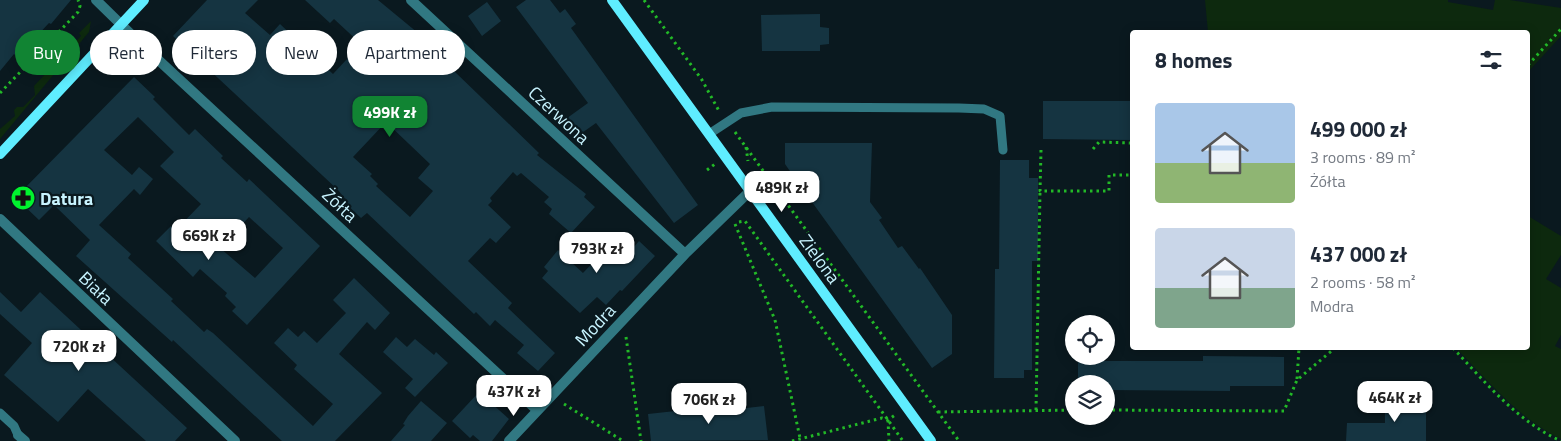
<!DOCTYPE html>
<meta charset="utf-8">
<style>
:root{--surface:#fff;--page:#f6f6f7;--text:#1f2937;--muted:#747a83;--accent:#118433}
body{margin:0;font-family:"Titillium Web",sans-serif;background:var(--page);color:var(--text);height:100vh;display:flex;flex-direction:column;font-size:19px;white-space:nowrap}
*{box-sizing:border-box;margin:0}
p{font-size:16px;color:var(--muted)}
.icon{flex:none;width:28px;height:28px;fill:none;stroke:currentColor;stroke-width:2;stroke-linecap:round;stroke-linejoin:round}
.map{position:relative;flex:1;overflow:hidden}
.panel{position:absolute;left:1130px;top:30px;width:400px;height:320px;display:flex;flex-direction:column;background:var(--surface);border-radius:5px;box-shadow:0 2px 12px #0003}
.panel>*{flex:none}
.banner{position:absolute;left:15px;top:30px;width:475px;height:45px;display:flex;gap:10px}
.controls{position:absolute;left:1065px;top:315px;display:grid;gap:10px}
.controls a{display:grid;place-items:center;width:50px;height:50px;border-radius:50%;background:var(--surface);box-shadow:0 2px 12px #0003;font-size:25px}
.price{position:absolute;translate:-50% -42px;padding:0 11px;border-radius:10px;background:#fff;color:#222;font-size:16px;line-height:32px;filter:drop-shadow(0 1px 2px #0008)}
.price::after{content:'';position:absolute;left:50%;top:30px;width:15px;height:11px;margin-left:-8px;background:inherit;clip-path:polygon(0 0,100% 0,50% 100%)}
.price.active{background:var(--accent);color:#fff}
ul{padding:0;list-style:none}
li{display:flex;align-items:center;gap:15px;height:125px;padding:0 25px}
li span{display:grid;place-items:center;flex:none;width:140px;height:100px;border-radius:5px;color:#555}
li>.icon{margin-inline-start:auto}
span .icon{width:60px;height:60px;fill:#fffc;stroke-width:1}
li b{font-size:21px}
h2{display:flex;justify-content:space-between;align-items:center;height:60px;padding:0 25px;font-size:21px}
.tag{padding:0 18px;border-radius:22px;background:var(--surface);box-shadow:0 2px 12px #0003;font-size:18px;line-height:45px}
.tag.active{background:var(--accent);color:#fff}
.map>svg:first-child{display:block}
.green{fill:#0d290e}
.building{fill:#153441;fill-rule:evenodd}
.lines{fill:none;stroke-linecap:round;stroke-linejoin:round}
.path{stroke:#22b927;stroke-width:3;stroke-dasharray:2.5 4;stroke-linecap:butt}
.lane{stroke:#317882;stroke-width:9}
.street{stroke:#317882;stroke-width:10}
.secondary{stroke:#5fedff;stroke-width:10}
.labels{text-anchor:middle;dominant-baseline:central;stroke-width:4.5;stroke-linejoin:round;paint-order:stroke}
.street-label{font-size:18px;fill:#c8f4ff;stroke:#0a191f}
.poi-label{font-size:18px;font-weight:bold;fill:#c8f4ff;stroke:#0a191f;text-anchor:start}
</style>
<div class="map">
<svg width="1561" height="441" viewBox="0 0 1561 441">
<rect width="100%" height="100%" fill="#0a191f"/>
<path class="green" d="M 1205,0 L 1448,0 L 1448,2 L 1493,10 L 1495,0 L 1510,0 L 1561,8 L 1561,36 L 1528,72 L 1528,32 L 1208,32 Z
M 91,21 L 89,32 L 0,139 L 0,129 L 15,116 L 14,110 L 17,107 L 23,107 L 35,95 L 34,86 L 81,36 L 79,33 Z
M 1528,216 L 1561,236 L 1561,255 L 1546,279 L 1561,288 L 1561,335 L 1555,346 L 1561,349 L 1561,439 C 1519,419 1488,381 1456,348 L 1528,348 Z"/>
<path class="building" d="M 0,0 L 71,0 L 51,24 L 49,23 L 17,57 L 14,54 L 0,71 Z
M 207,0 L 258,0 L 245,13 L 270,35 L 280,24 L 333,74 L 361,44 L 334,19 L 330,23 L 305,0 L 378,0 L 418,33 L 414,38 L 445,70 L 447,68 L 452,72 L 454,71 L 539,153 L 537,155 L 586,194 L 584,197 L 595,207 L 571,233 L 549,214 L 552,209 L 544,202 L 549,197 L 521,173 L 517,176 L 513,172 L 490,198 L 492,201 L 488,205 L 511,227 L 496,243 L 490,238 L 468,261 L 512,303 L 508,308 L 555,353 L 538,371 L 517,353 L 524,345 L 495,320 L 490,326 L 476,312 L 474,314 L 367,213 L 361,218 L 344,202 L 346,200 L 338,190 L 173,36 ZM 386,122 L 430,164 L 418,178 L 433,191 L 410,217 L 376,186 L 378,184 L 370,176 L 372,174 L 353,157 Z
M 526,0 L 550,0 L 560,13 L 565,9 L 576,24 L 571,28 L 698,205 L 674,223 L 596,123 L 579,135 L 563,121 L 588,103 L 516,7 Z
M 487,2 L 501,21 L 482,36 L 468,16 Z
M 820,14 L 820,27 L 829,28 L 829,44 L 820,45 L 820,51 L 762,51 L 761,15 Z
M 134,77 L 155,97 L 153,99 L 189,135 L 195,129 L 223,156 L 221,158 L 247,182 L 249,179 L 320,246 L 247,325 L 232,311 L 236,307 L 225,296 L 227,293 L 200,269 L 193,277 L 156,241 L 171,226 L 176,230 L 201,204 L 160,166 L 174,152 L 138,117 L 104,150 L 132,175 L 139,167 L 153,179 L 140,195 L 134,189 L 99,225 L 131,254 L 128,258 L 173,299 L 171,301 L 204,332 L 207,329 L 213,333 L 313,426 L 333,404 L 294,369 L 297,365 L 274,343 L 288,328 L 298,337 L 304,331 L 317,343 L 346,313 L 333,300 L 354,278 L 390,313 L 375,330 L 367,322 L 339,354 L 382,393 L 335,441 L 282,441 L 173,340 L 172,342 L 76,256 L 90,240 L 54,205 L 39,220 L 18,200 L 19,194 ZM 249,217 L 283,248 L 255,278 L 220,248 Z
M 1043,101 L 1132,101 L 1132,140 L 1043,139 Z
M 785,143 L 872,143 L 870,202 L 882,218 L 879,220 L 898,248 L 902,246 L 919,269 L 920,268 L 952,315 L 952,354 L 932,368 L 804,191 L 804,177 L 794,177 L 785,164 Z
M 1000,160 L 1029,160 L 1029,178 L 1038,178 L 1038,261 L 1032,261 L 1032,370 L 1024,370 L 1024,378 L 994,378 L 995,269 L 999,269 Z
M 618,236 L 632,249 L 639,241 L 655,256 L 622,291 L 620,290 L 606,305 L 597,297 L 580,313 L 542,278 L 548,271 L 544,267 L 558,250 L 583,273 Z
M 0,292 L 21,312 L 40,292 L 187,428 L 175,441 L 146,441 L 88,389 L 58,422 L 4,375 L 32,343 L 0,314 Z
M 396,337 L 407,347 L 415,339 L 434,355 L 436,352 L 448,363 L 415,397 L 405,388 L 413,379 L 383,352 Z
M 1203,356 L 1284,357 L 1284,386 L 1230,386 L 1230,391 L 1106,390 L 1106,384 L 1078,384 L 1078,361 L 1203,361 Z
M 479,392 L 509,419 L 492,441 L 480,441 L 473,435 L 470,438 L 452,421 Z
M 1396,395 L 1417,395 L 1417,400 L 1426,400 L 1426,441 L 1346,441 L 1347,423 L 1385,423 L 1385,405 L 1396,405 Z
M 421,401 L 447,423 L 431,441 L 391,441 L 405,425 L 403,424 L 408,416 Z
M 764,406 L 768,440 L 651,441 L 648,414 L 703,408 L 704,413 Z"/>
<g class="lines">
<path class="path" d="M 644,0 L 702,80 L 719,111
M 1528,65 L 1561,29
M 0,93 L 78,12 L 80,6 L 78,0
M 735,132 L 959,441
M 746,147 L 748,161
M 1093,149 L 1099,142 L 1132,143
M 1041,150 L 1040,191 L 1109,191 L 1109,175 L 1132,175
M 707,170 L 715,164
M 739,222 L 745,221 L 903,441
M 735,224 L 775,320 L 800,438
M 626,337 L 641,441
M 1453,348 C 1484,381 1518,422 1561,441
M 1297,379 L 1299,348
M 564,404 L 623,441
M 1036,410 L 1040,191
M 1106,410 L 1284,411 L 1297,380 L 1335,348
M 938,412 L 1074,410
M 888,420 L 889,441
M 792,441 L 882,418 L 888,420 L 895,415"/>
<path class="lane" d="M 709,134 L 741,113 L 772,107 L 959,108 L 984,109 L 1000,116 L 1003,150
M 0,413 L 14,426 L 18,435"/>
<path class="street" d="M 96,0 L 140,43 L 537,410
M 411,0 L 685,254
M 0,219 L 235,441
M 18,435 L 25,441
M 509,441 L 685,254 L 750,191"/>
<path class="secondary" d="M 612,0 L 931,441
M 0,154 L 144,0"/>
</g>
<defs>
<symbol id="pharmacy-disc" viewBox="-11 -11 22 22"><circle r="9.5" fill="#00f32e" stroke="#0a191f"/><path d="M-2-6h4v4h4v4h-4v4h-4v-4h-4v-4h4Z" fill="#111"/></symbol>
</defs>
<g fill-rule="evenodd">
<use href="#pharmacy-disc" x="9" y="184" width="28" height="28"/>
</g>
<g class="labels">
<g class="street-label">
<text transform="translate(559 115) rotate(43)">Czerwona</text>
<text transform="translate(340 205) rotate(43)">Żółta</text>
<text transform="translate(820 259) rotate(54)">Zielona</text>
<text transform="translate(96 288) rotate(44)">Biała</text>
<text transform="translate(595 325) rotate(-47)">Modra</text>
</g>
<g class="poi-label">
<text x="40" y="198">Datura</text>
</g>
</g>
</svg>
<div class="controls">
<a><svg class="icon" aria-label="locate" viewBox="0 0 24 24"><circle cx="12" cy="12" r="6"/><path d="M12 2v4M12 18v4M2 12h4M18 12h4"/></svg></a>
<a><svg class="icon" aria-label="layers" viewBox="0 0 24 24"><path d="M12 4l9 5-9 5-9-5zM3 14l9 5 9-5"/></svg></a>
</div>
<b class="price active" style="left:390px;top:138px">499K zł</b>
<b class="price" style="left:782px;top:213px">489K zł</b>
<b class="price" style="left:209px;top:261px">669K zł</b>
<b class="price" style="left:597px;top:274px">793K zł</b>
<b class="price" style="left:79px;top:372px">720K zł</b>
<b class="price" style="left:514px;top:417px">437K zł</b>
<b class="price" style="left:1395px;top:423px">464K zł</b>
<b class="price" style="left:709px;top:425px">706K zł</b>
<div class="banner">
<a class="tag active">Buy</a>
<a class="tag">Rent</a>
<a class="tag">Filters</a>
<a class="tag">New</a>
<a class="tag">Apartment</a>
</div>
<section class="panel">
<h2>8 homes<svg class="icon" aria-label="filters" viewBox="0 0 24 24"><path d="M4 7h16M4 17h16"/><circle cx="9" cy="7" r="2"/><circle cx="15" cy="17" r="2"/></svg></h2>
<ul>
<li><span style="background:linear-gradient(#a9c7e8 60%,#8fb573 0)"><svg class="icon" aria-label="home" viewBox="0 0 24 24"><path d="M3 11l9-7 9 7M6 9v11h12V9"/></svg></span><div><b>499 000 zł</b><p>3 rooms · 89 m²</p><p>Żółta</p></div></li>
<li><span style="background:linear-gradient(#c9d6e8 60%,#7fa58c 0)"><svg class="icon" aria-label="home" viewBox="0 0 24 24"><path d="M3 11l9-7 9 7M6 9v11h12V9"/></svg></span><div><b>437 000 zł</b><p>2 rooms · 58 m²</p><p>Modra</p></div></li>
</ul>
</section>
</div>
